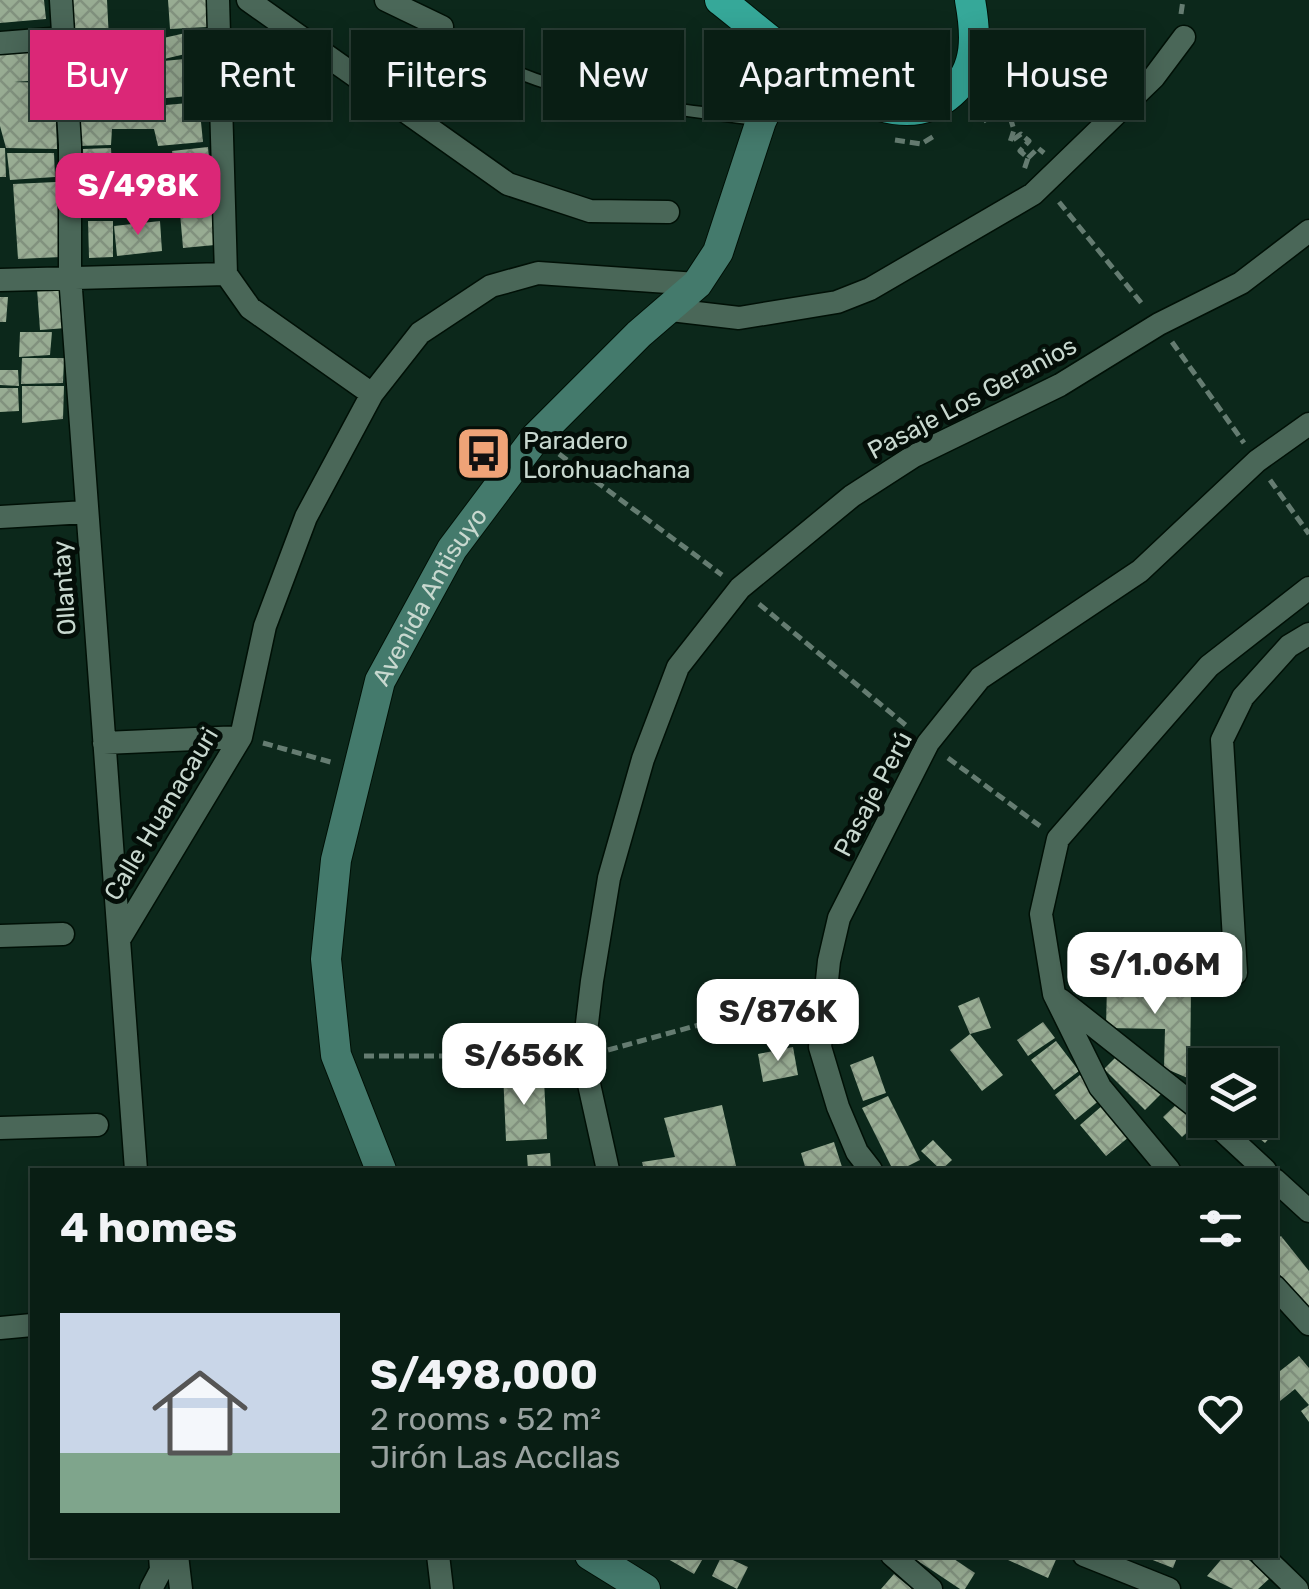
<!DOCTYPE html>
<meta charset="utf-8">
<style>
:root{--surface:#091e14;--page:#172b22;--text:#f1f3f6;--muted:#99a2a0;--line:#293c34;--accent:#db2777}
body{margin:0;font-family:Rubik,sans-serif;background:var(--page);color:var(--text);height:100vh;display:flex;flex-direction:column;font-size:38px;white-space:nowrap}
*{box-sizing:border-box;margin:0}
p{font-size:32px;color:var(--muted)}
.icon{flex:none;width:55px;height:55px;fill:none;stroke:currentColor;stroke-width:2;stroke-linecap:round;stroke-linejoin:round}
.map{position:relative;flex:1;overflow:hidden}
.panel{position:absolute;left:30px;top:1168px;width:1248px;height:390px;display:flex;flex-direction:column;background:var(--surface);border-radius:0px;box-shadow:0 5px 25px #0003,0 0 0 2px var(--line)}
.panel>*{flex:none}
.guide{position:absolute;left:30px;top:30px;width:1250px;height:90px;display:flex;gap:20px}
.fabs{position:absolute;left:1188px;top:1048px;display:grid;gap:20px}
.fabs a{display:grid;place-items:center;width:90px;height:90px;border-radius:0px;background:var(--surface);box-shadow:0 5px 25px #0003,0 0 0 2px var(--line);font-size:50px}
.price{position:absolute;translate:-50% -85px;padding:0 22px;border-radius:20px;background:#fff;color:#222;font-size:32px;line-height:65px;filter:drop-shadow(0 2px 5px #0008)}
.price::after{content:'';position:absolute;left:50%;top:60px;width:30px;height:22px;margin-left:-15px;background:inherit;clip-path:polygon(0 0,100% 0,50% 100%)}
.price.on{background:var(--accent);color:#fff}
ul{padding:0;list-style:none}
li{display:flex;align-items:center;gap:30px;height:250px;padding:0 30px}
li+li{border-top:2px solid var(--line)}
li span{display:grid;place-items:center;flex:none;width:280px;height:200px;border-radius:0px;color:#555}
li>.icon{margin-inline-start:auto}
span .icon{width:120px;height:120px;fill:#fffc;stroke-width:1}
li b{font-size:42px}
h2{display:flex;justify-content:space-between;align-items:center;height:120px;padding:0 30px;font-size:42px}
.tag{padding:0 35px;border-radius:0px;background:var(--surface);box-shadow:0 5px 25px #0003,0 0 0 2px var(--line);font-size:35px;line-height:90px}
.tag.on{background:var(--accent);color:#fff}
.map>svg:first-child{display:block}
.building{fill:url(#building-cross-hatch)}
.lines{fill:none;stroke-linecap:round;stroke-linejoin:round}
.lane-casing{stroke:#001006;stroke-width:14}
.street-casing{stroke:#001006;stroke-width:25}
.secondary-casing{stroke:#001006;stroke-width:32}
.highway-casing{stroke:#001006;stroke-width:32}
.path{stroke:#657c71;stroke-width:5;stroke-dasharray:10 5;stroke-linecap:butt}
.lane{stroke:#4a6758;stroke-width:11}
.street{stroke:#4a6758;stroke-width:22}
.secondary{stroke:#447a6c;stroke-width:30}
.highway{stroke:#36a899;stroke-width:30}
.labels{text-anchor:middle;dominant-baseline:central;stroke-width:10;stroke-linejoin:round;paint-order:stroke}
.street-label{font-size:25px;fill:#c8d8cf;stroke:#040e08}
.poi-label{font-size:25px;fill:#c8d8cf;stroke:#040e08;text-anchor:start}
</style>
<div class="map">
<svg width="1309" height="1589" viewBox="0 0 1309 1589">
<defs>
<pattern id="building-cross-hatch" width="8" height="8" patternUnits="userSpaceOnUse" patternTransform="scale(2.5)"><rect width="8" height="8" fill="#98ac93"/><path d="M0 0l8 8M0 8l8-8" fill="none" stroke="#81917e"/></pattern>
</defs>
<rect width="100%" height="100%" fill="#0c281b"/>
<path class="building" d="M 0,0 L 44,0 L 46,19 L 0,23 Z
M 72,0 L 107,0 L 109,40 L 74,42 Z
M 168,0 L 206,0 L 207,27 L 170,29 Z
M 190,32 L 194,52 L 164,59 L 159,39 Z
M 53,45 L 57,79 L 14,82 L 55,83 L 57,149 L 6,148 L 0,126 L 0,50 Z
M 127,49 L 130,99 L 120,100 L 153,100 L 154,117 L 155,106 L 199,102 L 203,142 L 158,146 L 154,129 L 112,129 L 111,145 L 78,146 L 76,103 L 110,102 L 112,117 L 112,100 L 74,102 L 71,53 Z
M 196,58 L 199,95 L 156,99 L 152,62 Z
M 208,147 L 211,181 L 176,185 L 172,151 Z
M 0,148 L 5,148 L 6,177 L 0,177 Z
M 111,148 L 113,181 L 84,182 L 83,149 Z
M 7,153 L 54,153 L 55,177 L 10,180 Z
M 172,181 L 174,204 L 117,209 L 115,186 Z
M 56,182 L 61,257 L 18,259 L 13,184 Z
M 112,185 L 113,217 L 87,218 L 84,187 Z
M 209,187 L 215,245 L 183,248 L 178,190 Z
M 88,221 L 113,221 L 113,257 L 89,258 Z
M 160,221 L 162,251 L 117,256 L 114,226 Z
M 62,287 L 66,328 L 40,330 L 37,289 Z
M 0,297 L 8,297 L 6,322 L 0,322 Z
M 20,332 L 52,332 L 50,355 L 19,357 Z
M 22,358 L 64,358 L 63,383 L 21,384 Z
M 0,370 L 18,370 L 19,386 L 0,385 Z
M 22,386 L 64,386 L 63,419 L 22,423 Z
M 0,388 L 18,388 L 19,411 L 0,412 Z
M 1107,984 L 1191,986 L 1190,1079 L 1164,1068 L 1165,1029 L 1106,1028 Z
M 979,997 L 991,1028 L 970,1034 L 958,1006 Z
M 1043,1022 L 1055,1038 L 1028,1056 L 1017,1040 Z
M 970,1034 L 1003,1075 L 982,1091 L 950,1050 Z
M 1056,1041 L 1079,1071 L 1054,1090 L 1031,1060 Z
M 793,1047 L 798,1075 L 763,1082 L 758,1054 Z
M 1122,1051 L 1163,1092 L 1145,1110 L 1104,1069 Z
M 873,1056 L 886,1093 L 863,1101 L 850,1065 Z
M 503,1072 L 544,1080 L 547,1139 L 506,1141 Z
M 1080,1075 L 1100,1100 L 1075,1120 L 1055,1095 Z
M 888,1096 L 920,1160 L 900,1170 L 893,1170 L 862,1108 Z
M 1182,1099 L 1201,1120 L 1182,1137 L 1163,1117 Z
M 722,1105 L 737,1170 L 644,1170 L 642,1162 L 675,1157 L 664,1118 Z
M 1103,1105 L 1130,1136 L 1106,1156 L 1080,1125 Z
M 1263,1114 L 1279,1127 L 1265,1143 L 1249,1130 Z
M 933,1140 L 952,1160 L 941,1170 L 921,1151 Z
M 834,1142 L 843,1170 L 806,1170 L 801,1153 Z
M 550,1153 L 551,1170 L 528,1170 L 527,1155 Z
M 1281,1236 L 1309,1271 L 1309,1309 L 1275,1269 L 1275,1241 Z
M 1299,1356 L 1309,1368 L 1309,1422 L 1301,1411 L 1309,1405 L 1295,1389 L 1275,1405 L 1275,1375 Z
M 661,1555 L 705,1555 L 694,1574 Z
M 722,1555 L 748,1567 L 737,1589 L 712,1576 Z
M 909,1555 L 948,1555 L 975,1573 L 965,1589 L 960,1589 Z
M 997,1555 L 1058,1555 L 1048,1578 Z
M 1140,1555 L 1178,1555 L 1173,1568 Z
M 1225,1555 L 1243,1555 L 1270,1578 L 1258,1589 L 1233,1589 L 1207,1576 Z
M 894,1574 L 912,1589 L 881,1589 Z"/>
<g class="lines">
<defs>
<path id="lane" d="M 442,27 C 528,101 652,104 759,120"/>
<path id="street" d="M 61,0 L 70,145 L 70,276 L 136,1170
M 218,0 L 226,274
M 248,0 L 508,184 L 590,211 L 668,212
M 386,0 L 442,27
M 0,43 L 63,38
M 0,280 L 226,274 L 250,308 L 372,394
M 671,310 L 739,318 L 837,302 L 870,289 L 1033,194 L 1154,77 L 1184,37
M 0,517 L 86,512
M 104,743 L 241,737
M 0,936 L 63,934
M 120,938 L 241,737 L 265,626 L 306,517 L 372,394 L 420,333 L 491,286 L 538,273 L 697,284
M 1236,973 L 1222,740 L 1243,697 L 1289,646 L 1309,634
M 1061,1000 L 1205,1114
M 1211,1120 L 1265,1170
M 0,1128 L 97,1125
M 608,1170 L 583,1057 L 592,981 L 609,878 L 643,759 L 678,667 L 740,588 L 852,496 L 914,456 L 1060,385 L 1159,324 L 1241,283 L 1309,231
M 871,1170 L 857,1152 L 838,1107 L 820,1047 L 829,961 L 839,918 L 928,743 L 980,678 L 1140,571 L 1257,461 L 1309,424
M 1169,1170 L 1100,1087 L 1054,994 L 1041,914 L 1058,839 L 1209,666 L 1309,588
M 1275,1180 L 1309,1211
M 1275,1287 L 1309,1324
M 0,1328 L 32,1325
M 177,1555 L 181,1589
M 438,1555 L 442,1589
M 892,1555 L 931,1589
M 1084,1555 L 1169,1589
M 1262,1555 L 1297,1589
M 151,1589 L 161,1570 L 160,1555"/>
<g id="secondary">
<path id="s1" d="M 381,1170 L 336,1055 L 326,959 L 336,860 L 380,681 L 452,549 L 536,437 L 639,334 L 697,284 L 718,252 L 761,121 L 793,54"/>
<path d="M 590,1555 L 645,1589"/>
</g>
<path id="highway" d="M 720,0 C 773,40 885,152 951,93 C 979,69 976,33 970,0"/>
</defs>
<use href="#lane" class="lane-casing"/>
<use href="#street" class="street-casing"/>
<use href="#secondary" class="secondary-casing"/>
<use href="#highway" class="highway-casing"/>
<path class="path" d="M 1181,14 L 1183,0
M 972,113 L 982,122 L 995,113 L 1010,117 L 1014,130 L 1010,142 L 1021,134 L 1029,141 L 1020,151 L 1028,158 L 1024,170
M 895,140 L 921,144 L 936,135
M 1028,158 L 1038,148 L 1044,153
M 1059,202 L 1143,305
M 1172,342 L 1244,443
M 559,454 L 722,575
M 1270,480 L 1309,534
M 759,604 L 908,727
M 263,743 L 334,763
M 948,758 L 1040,826
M 608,1050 L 800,997
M 364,1056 L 558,1056"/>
<use href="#lane" class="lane"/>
<use href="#street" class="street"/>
<use href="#secondary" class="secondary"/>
<use href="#highway" class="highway"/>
</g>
<defs>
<symbol id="bus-square" viewBox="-11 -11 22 22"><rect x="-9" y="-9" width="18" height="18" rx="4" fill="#efa377" stroke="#040e08"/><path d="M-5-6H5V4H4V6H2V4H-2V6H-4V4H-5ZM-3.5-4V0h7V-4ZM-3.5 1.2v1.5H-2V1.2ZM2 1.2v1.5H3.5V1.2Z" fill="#111"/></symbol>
</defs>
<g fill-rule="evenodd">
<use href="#bus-square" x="452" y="422" width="63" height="63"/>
</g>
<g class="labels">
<g class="street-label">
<text transform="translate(972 398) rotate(-28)">Pasaje Los Geranios</text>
<text transform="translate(64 588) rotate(-94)">Ollantay</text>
<text stroke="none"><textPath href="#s1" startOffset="602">Avenida Antisuyo</textPath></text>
<text transform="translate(873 794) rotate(-62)">Pasaje Perú</text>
<text transform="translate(161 814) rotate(-59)">Calle Huanacauri</text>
</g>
<g class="poi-label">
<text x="523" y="440">Paradero<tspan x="523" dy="29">Lorohuachana</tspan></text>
</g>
</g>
</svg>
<div class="fabs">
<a><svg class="icon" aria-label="layers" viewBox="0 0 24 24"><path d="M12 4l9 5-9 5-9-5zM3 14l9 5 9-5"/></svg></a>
</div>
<b class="price on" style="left:138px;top:238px">S/498K</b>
<b class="price" style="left:1155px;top:1017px">S/1.06M</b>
<b class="price" style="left:778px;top:1064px">S/876K</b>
<b class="price" style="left:524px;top:1108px">S/656K</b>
<div class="guide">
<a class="tag on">Buy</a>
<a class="tag">Rent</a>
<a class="tag">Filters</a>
<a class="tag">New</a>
<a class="tag">Apartment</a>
<a class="tag">House</a>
</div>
<section class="panel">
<h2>4 homes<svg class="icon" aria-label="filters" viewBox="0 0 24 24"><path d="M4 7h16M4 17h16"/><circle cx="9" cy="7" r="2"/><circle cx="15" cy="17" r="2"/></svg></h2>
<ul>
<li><span style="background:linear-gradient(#c9d6e8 70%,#7fa58c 0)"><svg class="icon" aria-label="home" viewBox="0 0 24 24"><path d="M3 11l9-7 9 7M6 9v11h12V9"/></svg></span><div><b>S/498,000</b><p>2 rooms · 52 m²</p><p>Jirón Las Accllas</p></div><svg class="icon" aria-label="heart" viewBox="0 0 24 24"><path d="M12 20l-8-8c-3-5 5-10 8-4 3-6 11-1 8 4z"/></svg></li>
</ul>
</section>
</div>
